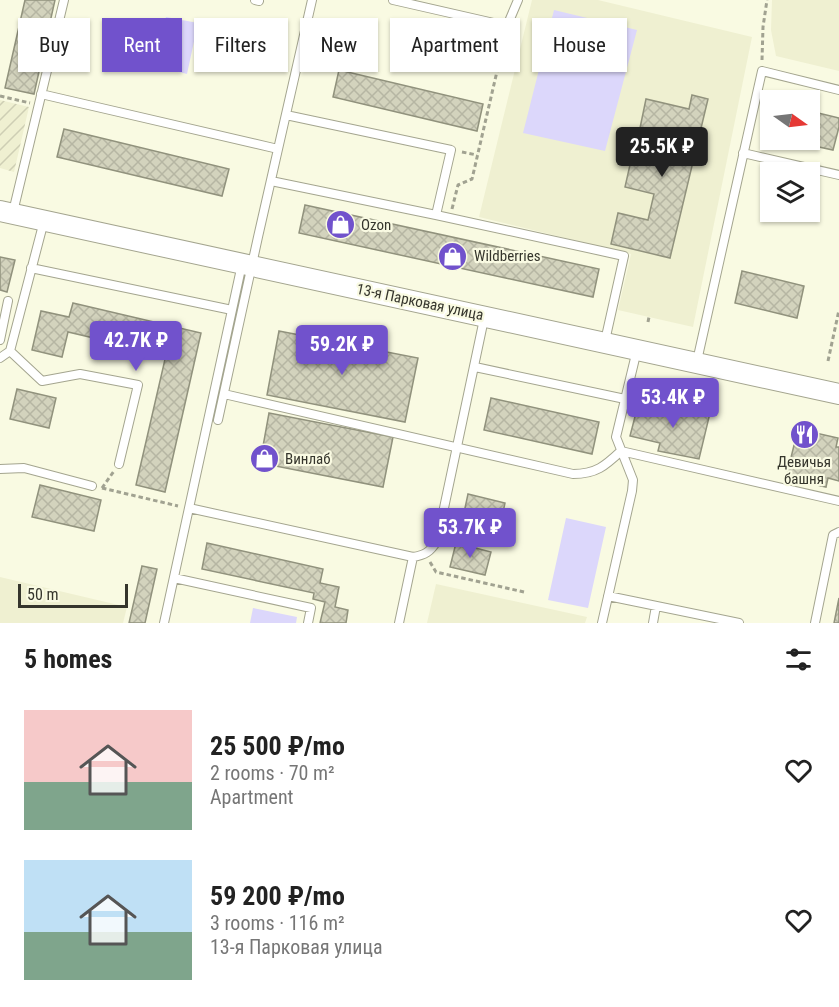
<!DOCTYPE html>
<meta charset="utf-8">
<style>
:root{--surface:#fff;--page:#f6f6f6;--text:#222;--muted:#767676;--accent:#7152cc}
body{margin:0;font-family:"Roboto Condensed",sans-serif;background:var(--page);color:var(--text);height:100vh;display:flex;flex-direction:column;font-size:22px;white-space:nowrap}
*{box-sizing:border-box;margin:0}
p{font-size:20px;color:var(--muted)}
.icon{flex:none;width:33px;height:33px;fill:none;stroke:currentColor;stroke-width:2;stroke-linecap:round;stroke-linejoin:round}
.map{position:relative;height:623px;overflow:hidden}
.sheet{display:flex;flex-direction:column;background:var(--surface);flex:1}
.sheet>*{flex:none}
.banner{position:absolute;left:18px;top:18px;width:804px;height:54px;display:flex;gap:12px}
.needle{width:39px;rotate:104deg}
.fabs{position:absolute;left:760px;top:90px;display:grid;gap:12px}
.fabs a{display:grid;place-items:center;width:60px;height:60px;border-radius:0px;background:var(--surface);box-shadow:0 2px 4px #0004;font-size:30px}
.scale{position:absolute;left:18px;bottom:15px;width:110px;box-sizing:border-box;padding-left:6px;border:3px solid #35352c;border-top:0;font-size:16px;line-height:21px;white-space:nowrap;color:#35352c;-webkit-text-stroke:4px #f9fae2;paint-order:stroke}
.price{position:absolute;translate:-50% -51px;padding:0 14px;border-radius:6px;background:var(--accent);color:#fff;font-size:20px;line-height:39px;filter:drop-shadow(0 2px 3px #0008)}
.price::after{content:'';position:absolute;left:50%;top:36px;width:18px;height:14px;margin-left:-9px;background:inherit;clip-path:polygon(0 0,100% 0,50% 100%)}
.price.active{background:#222;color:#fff}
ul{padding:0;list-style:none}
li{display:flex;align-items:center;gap:18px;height:150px;padding:0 24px}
li span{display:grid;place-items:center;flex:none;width:168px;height:120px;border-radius:0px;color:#555}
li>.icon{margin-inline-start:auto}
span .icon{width:72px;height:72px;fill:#fffc;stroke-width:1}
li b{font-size:26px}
h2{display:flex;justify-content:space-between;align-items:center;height:72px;padding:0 24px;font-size:26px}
.chip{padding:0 21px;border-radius:0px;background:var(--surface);box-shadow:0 2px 4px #0004;font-size:21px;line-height:54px}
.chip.active{background:var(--accent);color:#fff}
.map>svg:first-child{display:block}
.built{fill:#eff0d1}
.industrial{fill:url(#industrial-furrows)}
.park{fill:#dcd7fb}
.building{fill:url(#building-cross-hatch);stroke:#91927d;stroke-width:1.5}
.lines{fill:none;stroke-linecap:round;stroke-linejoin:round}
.service-casing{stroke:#a4a58f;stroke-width:10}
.tertiary-casing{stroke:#a4a58f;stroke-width:22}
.path{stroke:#a1a291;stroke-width:3;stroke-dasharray:4.5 3;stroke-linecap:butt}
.service{stroke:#fff;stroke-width:8}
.tertiary{stroke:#fff;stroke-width:20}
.labels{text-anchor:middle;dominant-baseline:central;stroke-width:4.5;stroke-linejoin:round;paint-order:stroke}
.poi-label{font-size:15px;fill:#35352c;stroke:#f9fae2;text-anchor:start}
.street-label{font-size:15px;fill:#35352c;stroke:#f9fae2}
</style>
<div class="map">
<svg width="839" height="623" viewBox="0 0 839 623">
<defs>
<pattern id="industrial-furrows" width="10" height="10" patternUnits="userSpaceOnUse" patternTransform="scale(1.5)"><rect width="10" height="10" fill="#eff0d1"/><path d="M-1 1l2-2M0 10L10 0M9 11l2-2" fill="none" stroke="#ceceb4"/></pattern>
<pattern id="building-cross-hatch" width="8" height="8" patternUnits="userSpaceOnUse" patternTransform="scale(1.5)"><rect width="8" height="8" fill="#d3d3bd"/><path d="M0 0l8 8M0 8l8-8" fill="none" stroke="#b6b6a3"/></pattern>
</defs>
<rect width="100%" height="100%" fill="#f9fae2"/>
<path class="built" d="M 532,0 L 598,0 L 752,37 L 693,327 L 618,310 L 631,254 L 479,217 Z
M 772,0 L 839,0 L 839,71 L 776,56 L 771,30 Z
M 0,577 L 127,607 L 123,623 L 0,623 Z
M 436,584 L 587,617 L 585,623 L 427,623 Z"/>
<path class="industrial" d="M 0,100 L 29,107 L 14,172 L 0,168 Z"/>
<path class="park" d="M 554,10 L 637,30 L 605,151 L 523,133 Z
M 166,17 L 198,23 L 187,74 L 155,66 Z
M 566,518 L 606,527 L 588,608 L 548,600 Z
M 253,608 L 297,617 L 296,623 L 250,623 Z"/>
<path class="building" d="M 25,0 L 55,0 L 34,94 L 5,88 Z
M 339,70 L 483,104 L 477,131 L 333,97 Z
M 692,95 L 708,99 L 670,258 L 611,244 L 618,213 L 648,220 L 654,194 L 625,187 L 632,156 L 665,164 L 672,136 L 640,128 L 646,99 L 689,109 Z
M 810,111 L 839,118 L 839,127 L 833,150 L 787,140 L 810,140 Z
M 64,129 L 229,169 L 222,196 L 57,157 Z
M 305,205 L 599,269 L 593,297 L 299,233 Z
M 0,257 L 15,260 L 7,292 L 0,290 Z
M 742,271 L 804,286 L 797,318 L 735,303 Z
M 73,303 L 201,333 L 165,492 L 136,485 L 166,355 L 68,332 L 62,357 L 32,350 L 41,311 L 69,317 Z
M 279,331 L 418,358 L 405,422 L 267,395 Z
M 17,389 L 56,398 L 49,428 L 10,419 Z
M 491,398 L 599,422 L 592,454 L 484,430 Z
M 670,403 L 710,413 L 699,459 L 658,451 L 660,443 L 630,436 L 638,405 L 668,412 Z
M 269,413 L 393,437 L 383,487 L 260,463 Z
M 798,429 L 838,438 L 836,447 L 839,447 L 839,481 L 828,478 L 826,487 L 786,478 Z
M 40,485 L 101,500 L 94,531 L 32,517 Z
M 468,494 L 505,503 L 499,531 L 462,522 Z
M 207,543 L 323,569 L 320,583 L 339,587 L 335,607 L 348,610 L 346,623 L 320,623 L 325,602 L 313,599 L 314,593 L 202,569 Z
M 456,543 L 491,552 L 485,575 L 450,567 Z
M 142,566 L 157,569 L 145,623 L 129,623 Z
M 839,598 L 839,623 L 834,623 Z"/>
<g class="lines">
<defs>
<path id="service" d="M 255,0 L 259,1
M 393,0 L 507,26 L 518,0
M 41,94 L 278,149
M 743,153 L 839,175
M 271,181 L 436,215 L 451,150 L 286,115
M 13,212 L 64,0
M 436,215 L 624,256 L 605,341
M 31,268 L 232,310
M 0,340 L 8,301
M 10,351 L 42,381 L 80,374 L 138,385 L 119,464
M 0,358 L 10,351 L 44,221
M 697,361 L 762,71 L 839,90
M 475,367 L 625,399
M 224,394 L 573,474 C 596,474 605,466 621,451 L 839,501
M 218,420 L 258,237 L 312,0
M 0,469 L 24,468 L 92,486
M 189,508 L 413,557
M 440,527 L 489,538
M 174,578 L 311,608 L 308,623
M 608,596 L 739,623
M 164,623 L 242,264
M 399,623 L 413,557 C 425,555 430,552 437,541 L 484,319
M 602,623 L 632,491 L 633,480 L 616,437 L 637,350
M 653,623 L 656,606
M 815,623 L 833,535 L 839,532"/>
<path id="tertiary" d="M 0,211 L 839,394"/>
</defs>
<use href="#service" class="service-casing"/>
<use href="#tertiary" class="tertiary-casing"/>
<path class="path" d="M 762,60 L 763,27 L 767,0
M 0,96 L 30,103
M 462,152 L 477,155
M 452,209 L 458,185 L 472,179 L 505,37
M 648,322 L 649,317
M 828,361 L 839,310
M 102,488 L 178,506
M 102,488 L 114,471
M 430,562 L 436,572 L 524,592"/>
<use href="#service" class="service"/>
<use href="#tertiary" class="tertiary"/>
</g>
<defs>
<symbol id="shop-disc" viewBox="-11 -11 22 22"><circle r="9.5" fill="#7152cc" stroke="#f9fae2"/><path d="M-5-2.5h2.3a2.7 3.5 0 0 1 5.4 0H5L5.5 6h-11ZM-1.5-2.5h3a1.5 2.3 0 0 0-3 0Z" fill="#fff"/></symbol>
<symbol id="restaurant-disc" viewBox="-11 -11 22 22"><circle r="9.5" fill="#7152cc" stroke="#f9fae2"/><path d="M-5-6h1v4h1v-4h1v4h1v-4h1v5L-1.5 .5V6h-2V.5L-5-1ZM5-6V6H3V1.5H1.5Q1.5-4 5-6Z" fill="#fff"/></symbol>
</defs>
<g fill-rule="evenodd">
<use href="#shop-disc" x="324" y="208" width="33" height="33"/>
<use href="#shop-disc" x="436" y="240" width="33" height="33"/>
<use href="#restaurant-disc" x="788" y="418" width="33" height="33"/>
<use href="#shop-disc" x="248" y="442" width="33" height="33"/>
</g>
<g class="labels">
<g class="poi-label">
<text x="361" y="225">Ozon</text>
<text x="474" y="256">Wildberries</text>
<text x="285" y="459">Винлаб</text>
<text x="804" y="462" text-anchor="middle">Девичья<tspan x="804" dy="17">башня</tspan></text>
</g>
<g class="street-label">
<text transform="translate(420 302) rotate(12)">13-я Парковая улица</text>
</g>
</g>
</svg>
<div class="fabs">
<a><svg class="needle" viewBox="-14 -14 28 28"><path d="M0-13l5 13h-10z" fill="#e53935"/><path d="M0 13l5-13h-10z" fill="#767676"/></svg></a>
<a><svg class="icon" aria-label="layers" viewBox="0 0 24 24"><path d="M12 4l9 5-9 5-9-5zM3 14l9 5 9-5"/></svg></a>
</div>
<div class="scale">50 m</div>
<b class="price active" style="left:662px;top:178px">25.5K ₽</b>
<b class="price" style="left:136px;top:372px">42.7K ₽</b>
<b class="price" style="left:342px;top:376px">59.2K ₽</b>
<b class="price" style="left:673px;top:429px">53.4K ₽</b>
<b class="price" style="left:470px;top:559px">53.7K ₽</b>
<div class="banner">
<a class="chip">Buy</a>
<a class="chip active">Rent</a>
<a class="chip">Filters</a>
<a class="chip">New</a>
<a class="chip">Apartment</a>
<a class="chip">House</a>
</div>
</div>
<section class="sheet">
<h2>5 homes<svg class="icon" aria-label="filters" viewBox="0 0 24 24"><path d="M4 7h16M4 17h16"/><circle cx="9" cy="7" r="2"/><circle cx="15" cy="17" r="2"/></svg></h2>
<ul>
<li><span style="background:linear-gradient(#f6c9c9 60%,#7fa58c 0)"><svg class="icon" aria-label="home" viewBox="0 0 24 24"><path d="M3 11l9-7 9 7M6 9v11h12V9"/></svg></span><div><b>25 500 ₽/mo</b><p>2 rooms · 70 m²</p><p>Apartment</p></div><svg class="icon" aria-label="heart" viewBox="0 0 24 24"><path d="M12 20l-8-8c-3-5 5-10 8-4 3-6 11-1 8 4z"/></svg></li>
<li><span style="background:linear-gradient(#bfe0f5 60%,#7fa58c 0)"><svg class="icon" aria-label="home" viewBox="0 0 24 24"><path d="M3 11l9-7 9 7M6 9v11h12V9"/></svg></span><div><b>59 200 ₽/mo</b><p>3 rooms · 116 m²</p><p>13-я Парковая улица</p></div><svg class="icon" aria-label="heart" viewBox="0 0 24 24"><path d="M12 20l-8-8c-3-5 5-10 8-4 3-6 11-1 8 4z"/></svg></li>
</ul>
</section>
